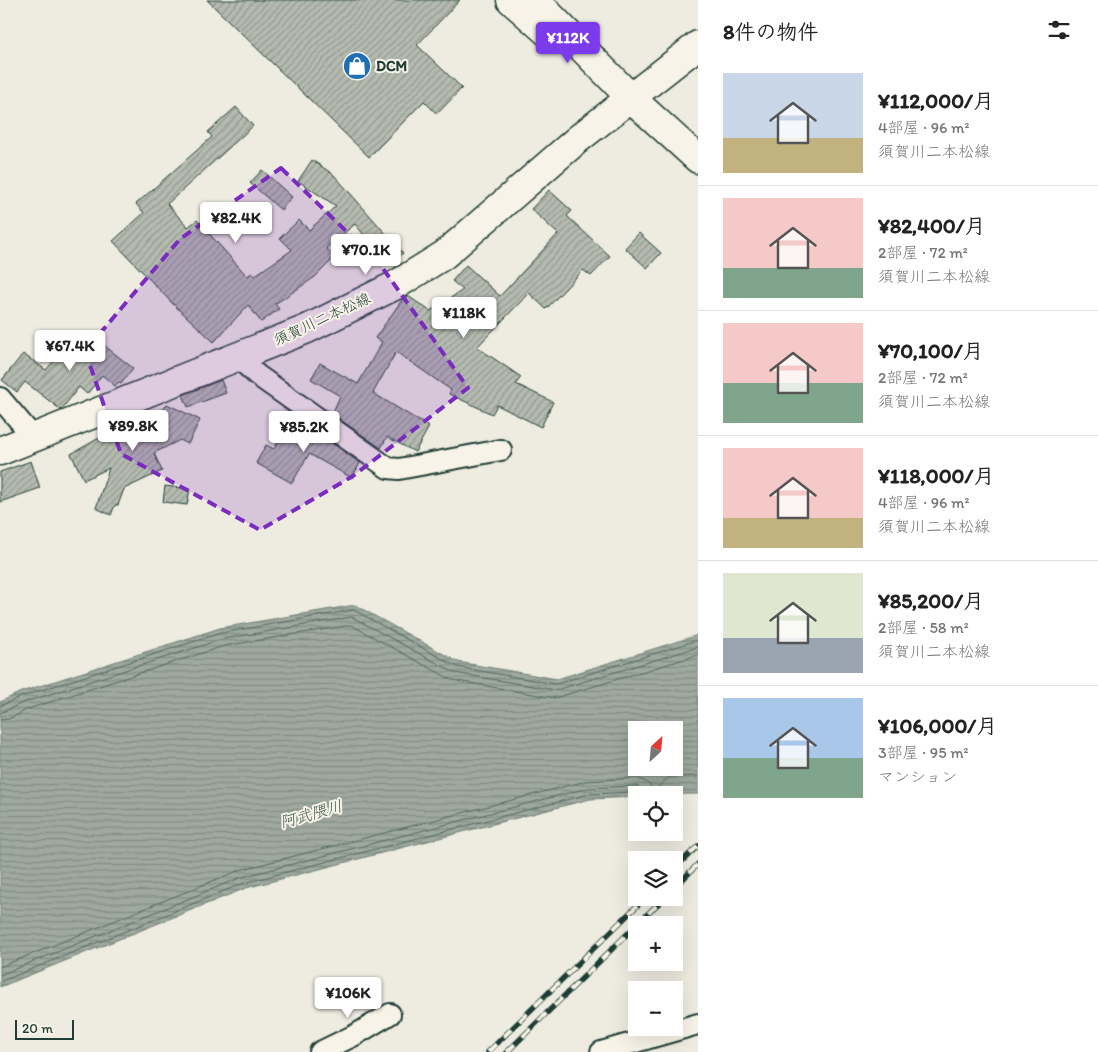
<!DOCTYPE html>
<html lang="ja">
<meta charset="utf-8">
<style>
:root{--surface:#fff;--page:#f2f2f2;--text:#222;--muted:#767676;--line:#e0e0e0;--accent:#7c3aed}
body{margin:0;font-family:Itim,"Klee One",sans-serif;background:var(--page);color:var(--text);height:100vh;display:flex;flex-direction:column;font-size:19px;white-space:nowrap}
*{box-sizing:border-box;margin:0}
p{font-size:16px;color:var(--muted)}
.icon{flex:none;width:28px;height:28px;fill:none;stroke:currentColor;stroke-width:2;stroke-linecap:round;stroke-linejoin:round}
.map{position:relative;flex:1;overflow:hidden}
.details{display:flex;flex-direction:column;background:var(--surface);width:400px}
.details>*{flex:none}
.needle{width:32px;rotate:26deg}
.controls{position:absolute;left:628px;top:721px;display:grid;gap:10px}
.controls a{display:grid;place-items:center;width:55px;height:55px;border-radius:0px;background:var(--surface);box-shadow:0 5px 20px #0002;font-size:25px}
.scale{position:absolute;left:15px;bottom:12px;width:59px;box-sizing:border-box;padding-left:5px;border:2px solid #1f3d34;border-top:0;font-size:14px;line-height:18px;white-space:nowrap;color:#1f3d34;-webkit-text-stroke:4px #f7f3e8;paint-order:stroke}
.price{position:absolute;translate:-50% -42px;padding:0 11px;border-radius:5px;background:#fff;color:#222;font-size:16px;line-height:32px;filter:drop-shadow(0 1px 2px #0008)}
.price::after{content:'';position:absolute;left:50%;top:30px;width:15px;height:11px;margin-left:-8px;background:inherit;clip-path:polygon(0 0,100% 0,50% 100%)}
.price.current{background:var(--accent);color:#fff}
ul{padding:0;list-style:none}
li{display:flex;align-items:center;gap:15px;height:125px;padding:0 25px}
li+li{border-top:1px solid var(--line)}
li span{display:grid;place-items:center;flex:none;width:140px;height:100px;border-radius:0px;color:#555}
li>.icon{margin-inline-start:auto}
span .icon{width:60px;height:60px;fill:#fffc;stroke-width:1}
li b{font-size:21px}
h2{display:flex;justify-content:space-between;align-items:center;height:60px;padding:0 25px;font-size:21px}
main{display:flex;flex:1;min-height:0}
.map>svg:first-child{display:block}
.water{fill:url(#water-rules);stroke:#6c7e74;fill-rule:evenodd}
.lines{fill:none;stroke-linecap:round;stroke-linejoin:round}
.shore{stroke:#52685f;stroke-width:1}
.building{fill:url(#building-hatch);stroke:#1f3d34}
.street-casing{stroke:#1f3d34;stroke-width:24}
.secondary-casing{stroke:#1f3d34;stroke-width:31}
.street{stroke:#f7f3e8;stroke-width:20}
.secondary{stroke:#f7f3e8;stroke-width:28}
.rail-casing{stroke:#1f3d34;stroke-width:5.5}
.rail{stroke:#f7f3e8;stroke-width:4;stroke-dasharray:11;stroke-linecap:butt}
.marked{fill:#7b2cbf;fill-opacity:0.2;stroke:#7b2cbf;stroke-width:4;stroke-dasharray:10 6;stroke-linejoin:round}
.labels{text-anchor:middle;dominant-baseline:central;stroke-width:4;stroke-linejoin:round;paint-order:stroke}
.poi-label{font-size:15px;font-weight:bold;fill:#1f3d34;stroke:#f7f3e8;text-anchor:start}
.street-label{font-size:15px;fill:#1f3d34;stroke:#f7f3e8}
.water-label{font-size:16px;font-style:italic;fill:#3f584f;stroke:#f7f3e8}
</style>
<main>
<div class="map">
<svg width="698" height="1052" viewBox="0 0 698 1052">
<defs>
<pattern id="water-rules" width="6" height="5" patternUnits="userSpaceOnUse" patternTransform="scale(1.25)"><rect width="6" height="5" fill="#9fa99f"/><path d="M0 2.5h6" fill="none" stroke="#818b82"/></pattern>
<pattern id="building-hatch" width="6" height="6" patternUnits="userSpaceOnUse" patternTransform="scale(1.25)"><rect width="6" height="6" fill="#b5bbb0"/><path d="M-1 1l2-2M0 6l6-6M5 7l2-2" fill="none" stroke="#939990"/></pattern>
</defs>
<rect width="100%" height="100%" fill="#eeece1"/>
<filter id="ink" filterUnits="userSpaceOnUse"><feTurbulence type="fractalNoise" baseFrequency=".02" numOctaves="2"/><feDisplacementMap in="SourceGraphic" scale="10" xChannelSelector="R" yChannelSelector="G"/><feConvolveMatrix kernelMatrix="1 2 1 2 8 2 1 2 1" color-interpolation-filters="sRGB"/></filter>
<g filter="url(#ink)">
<path class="water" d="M 355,605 L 458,662 L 557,679 L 698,635 L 698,794 L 636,795 L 636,797 L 590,799 L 246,888 L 0,987 L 0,702 L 21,692 L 220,628 ZM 636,730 L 674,730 L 674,768 L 636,768 Z"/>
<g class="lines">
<path class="shore" d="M 0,706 L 23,696 L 221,633 L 354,610 L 457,667 L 556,684 L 698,640
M 0,713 L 25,702 L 223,639 L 352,617 L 455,673 L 556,690 L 698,647
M 0,720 L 9,719 L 28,709 L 224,646 L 351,625 L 452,680 L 555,698 L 698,655
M 0,967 L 240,870 L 586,781 L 637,778 L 646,782 L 655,790 L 669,777 L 698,776
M 0,975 L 242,877 L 588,788 L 636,786 L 643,789 L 647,795
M 0,982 L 244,883 L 589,794 L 635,792 L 640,795"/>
</g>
<path class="building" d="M 207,0 L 460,0 L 417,45 L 462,88 L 437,114 L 424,101 L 369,157 Z
M 236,107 L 253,126 L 167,204 L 188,227 L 197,220 L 247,276 L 252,273 L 254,276 L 292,250 L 280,238 L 299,220 L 309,230 L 336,206 L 298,181 L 312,160 L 334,175 L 403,253 L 389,265 L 355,224 L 326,248 L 335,257 L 315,277 L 275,304 L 279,309 L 261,322 L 248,305 L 214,342 L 173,304 L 113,241 L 144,213 L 136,204 L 212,137 L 208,132 Z
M 262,170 L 292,197 L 281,210 L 250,183 Z
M 549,190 L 572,211 L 567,216 L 610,256 L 591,276 L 583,270 L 546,309 L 529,293 L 477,347 L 521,377 L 516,384 L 553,402 L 541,427 L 497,405 L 492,414 L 449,394 L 451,390 L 396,352 L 373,393 L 429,427 L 415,452 L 387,437 L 381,448 L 332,414 L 340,396 L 311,379 L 320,363 L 358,384 L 382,342 L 375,338 L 402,300 L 408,296 L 430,311 L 463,290 L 452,281 L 466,265 L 500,296 L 558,234 L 531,209 Z
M 639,233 L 661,253 L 647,268 L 625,248 Z
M 87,332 L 133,368 L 121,384 L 118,382 L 115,386 L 102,375 L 87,394 L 79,387 L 61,410 L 25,382 L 17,392 L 2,380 L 23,354 L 46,370 L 60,354 L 66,359 Z
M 221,380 L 226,393 L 188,407 L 183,395 Z
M 167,404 L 200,420 L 188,444 L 180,440 L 154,453 L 162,471 L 124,489 L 118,505 L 115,505 L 111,515 L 96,508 L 109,468 L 84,480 L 71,454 L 101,437 L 164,409 Z
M 294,416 L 360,463 L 352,478 L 309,454 L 292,483 L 256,463 L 266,445 L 274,449 Z
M 31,461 L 40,488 L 0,502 L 0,472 Z
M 165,486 L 190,489 L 187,505 L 163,502 Z"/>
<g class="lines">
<defs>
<path id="street" d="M 240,355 L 246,365 L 257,375 L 388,468 L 399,469 L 501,450
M 0,398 L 34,438
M 320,1052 L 355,1035 L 390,1014
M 601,1052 L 698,1024"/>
<path id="secondary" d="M 511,0 L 546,31
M 535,0 L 631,98 L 698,159
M 0,451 L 307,329 L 394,286 L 444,255 L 578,139 L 698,45"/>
</defs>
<use href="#street" class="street-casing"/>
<use href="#secondary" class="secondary-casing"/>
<use href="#street" class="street"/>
<use href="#secondary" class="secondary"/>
<defs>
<path id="rail" d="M 674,869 L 698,846
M 674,888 L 698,864
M 488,1052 L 645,898
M 507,1052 L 664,898"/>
</defs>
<use href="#rail" class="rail-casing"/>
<use href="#rail" class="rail"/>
</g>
</g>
<path class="marked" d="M 281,168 L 379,263 L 468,388 L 353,476 L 260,530 L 121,454 L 85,351 L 180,239 Z"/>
<defs>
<symbol id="shop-disc" viewBox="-11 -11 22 22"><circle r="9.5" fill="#1f6fb2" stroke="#f7f3e8"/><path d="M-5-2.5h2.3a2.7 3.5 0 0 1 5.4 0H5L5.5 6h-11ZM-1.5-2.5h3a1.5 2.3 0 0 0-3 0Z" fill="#fff"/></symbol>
</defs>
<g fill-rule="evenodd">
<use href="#shop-disc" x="341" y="50" width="32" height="32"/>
</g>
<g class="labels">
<g class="poi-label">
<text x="376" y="66">DCM</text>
</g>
<g class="street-label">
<text transform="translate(322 319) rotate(-25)">須賀川二本松線</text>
</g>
<g class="water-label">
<text transform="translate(311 814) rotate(-16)">阿武隈川</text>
</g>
</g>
</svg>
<div class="controls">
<a><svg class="needle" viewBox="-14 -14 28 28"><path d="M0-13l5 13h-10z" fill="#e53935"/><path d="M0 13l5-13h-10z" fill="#767676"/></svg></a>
<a><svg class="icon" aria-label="locate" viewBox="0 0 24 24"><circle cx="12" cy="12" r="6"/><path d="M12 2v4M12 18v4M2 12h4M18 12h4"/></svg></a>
<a><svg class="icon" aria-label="layers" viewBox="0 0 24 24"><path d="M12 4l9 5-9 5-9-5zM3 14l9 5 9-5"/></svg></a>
<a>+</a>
<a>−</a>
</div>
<div class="scale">20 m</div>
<b class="price current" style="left:568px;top:64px">¥112K</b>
<b class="price" style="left:236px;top:244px">¥82.4K</b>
<b class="price" style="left:366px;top:276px">¥70.1K</b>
<b class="price" style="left:464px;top:339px">¥118K</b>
<b class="price" style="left:70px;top:372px">¥67.4K</b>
<b class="price" style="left:133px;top:452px">¥89.8K</b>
<b class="price" style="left:304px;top:453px">¥85.2K</b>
<b class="price" style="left:348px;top:1019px">¥106K</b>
</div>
<section class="details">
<h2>8件の物件<svg class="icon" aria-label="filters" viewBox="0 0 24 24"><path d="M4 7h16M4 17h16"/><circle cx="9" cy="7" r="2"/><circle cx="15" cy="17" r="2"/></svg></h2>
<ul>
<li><span style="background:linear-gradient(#c9d6e8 65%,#c2b280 0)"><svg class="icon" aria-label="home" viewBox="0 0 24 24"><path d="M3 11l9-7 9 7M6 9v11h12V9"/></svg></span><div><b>¥112,000/月</b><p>4部屋 · 96 m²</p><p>須賀川二本松線</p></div></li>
<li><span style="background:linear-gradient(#f6c9c9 70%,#7fa58c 0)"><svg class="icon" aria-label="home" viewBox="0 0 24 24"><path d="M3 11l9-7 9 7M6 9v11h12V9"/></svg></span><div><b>¥82,400/月</b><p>2部屋 · 72 m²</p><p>須賀川二本松線</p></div></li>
<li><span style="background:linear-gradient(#f6c9c9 60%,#7fa58c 0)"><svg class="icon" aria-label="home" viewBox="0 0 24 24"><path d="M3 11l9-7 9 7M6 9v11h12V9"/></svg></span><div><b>¥70,100/月</b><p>2部屋 · 72 m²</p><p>須賀川二本松線</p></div></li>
<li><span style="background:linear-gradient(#f6c9c9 70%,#c2b280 0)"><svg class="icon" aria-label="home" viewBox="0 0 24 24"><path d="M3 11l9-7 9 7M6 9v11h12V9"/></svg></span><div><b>¥118,000/月</b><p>4部屋 · 96 m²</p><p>須賀川二本松線</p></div></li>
<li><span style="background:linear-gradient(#dfe7d0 65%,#9aa5b1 0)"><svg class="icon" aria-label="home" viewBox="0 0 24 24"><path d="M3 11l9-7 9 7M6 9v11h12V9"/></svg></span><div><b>¥85,200/月</b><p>2部屋 · 58 m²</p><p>須賀川二本松線</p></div></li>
<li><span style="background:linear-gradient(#a9c7e8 60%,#7fa58c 0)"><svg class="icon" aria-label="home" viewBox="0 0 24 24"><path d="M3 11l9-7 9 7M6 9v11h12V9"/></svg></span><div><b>¥106,000/月</b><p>3部屋 · 95 m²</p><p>マンション</p></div></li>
</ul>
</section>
</main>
